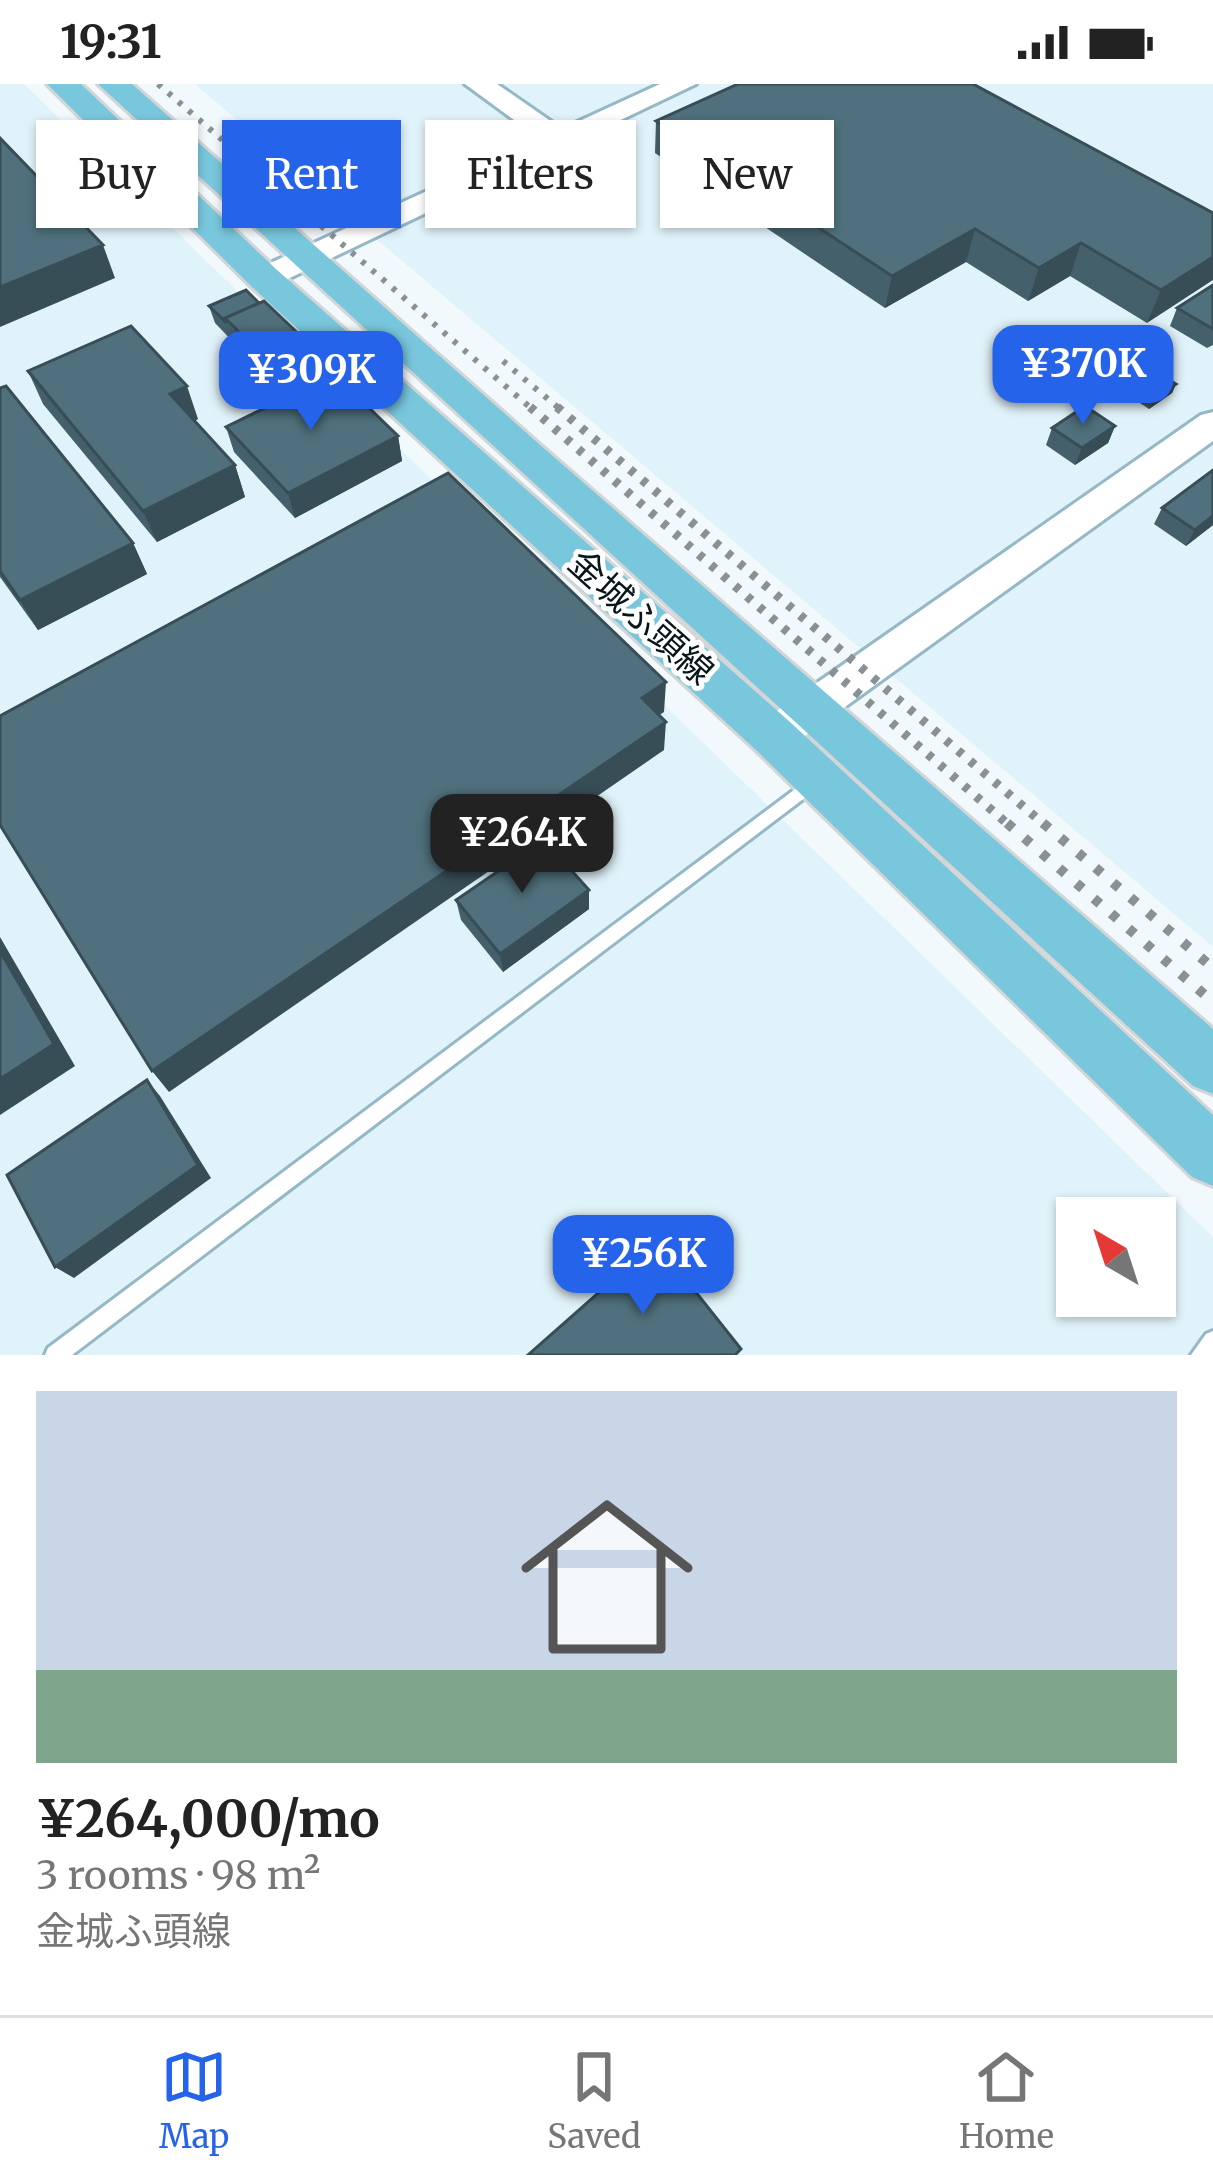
<!DOCTYPE html>
<meta charset="utf-8">
<style>
:root{--surface:#fff;--page:#f6f6f6;--text:#222;--muted:#767676;--line:#e0e0e0;--accent:#2563eb}
body{margin:0;font-family:Merriweather,"Noto Sans JP",serif;background:var(--page);color:var(--text);height:100vh;display:flex;flex-direction:column;font-size:45px;white-space:nowrap}
*{box-sizing:border-box;margin:0}
p{font-size:39px;color:var(--muted)}
.icon{flex:none;width:66px;height:66px;fill:none;stroke:currentColor;stroke-width:2;stroke-linecap:round;stroke-linejoin:round}
.map{position:relative;height:1271px;overflow:hidden}
.side{display:flex;flex-direction:column;background:var(--surface);flex:1}
.side>*{flex:none}
.top-card{position:absolute;left:36px;top:36px;width:1143px;height:108px;display:flex;gap:24px}
.needle{width:78px;rotate:321deg}
.controls{position:absolute;left:1056px;top:1113px;display:grid;gap:24px}
.controls a{display:grid;place-items:center;width:120px;height:120px;border-radius:0px;background:var(--surface);box-shadow:0 3px 9px #0004;font-size:60px}
.price{position:absolute;translate:-50% -102px;padding:0 27px;border-radius:24px;background:var(--accent);color:#fff;font-size:39px;line-height:78px;filter:drop-shadow(0 3px 6px #0008)}
.price::after{content:'';position:absolute;left:50%;top:72px;width:36px;height:27px;margin-left:-18px;background:inherit;clip-path:polygon(0 0,100% 0,50% 100%)}
.price.on{background:#222;color:#fff}
ul{padding:0;list-style:none}
li{display:grid;align-content:center;gap:24px;height:636px;padding:0 36px}
li+li{border-top:3px solid var(--line)}
li span{display:grid;place-items:center;height:372px;border-radius:0px;color:#555}
li>.icon{margin-inline-start:auto}
span .icon{width:216px;height:216px;fill:#fffc;stroke-width:1}
li b{font-size:51px}
.tag{padding:0 42px;border-radius:0px;background:var(--surface);box-shadow:0 3px 9px #0004;font-size:42px;line-height:108px}
.tag.on{background:var(--accent);color:#fff}
.status{display:flex;justify-content:space-between;align-items:center;height:84px;padding:0 60px;background:var(--surface);direction:ltr}
.status svg{height:33px;fill:currentColor}
.menu{display:flex;justify-content:space-around;align-items:center;height:168px;border-top:3px solid var(--line);background:var(--surface);font-size:33px;color:var(--muted)}
.menu a{display:grid;justify-items:center;gap:6px}
.menu .on{color:var(--accent)}
.map>svg:first-child{display:block}
.built{fill:#e1f3fa;fill-rule:evenodd}
.lines{fill:none;stroke-linecap:round;stroke-linejoin:round}
.lane-casing{stroke:#95b8c6;stroke-width:6}
.secondary-casing{stroke:#95b8c6;stroke-width:6}
.primary-casing{stroke:#d3d5d6;stroke-width:6}
.lane{fill:#fff;fill-rule:evenodd}
.secondary{fill:#fff;fill-rule:evenodd}
.primary{fill:#79c7dd;fill-rule:evenodd}
.rail-far2{stroke:#889296;stroke-width:6;stroke-dasharray:4.5 9;stroke-linecap:butt}
.rail-far1{stroke:#889296;stroke-width:9;stroke-dasharray:6 10;stroke-linecap:butt}
.rail{stroke:#889296;stroke-width:10;stroke-dasharray:8 15;stroke-linecap:butt}
.wall{fill:#44606b}
.shaded-wall{fill:#374e57}
.building{fill:#4f707c;stroke:#374e57;stroke-width:3}
.labels{text-anchor:middle;dominant-baseline:central;stroke-width:10;stroke-linejoin:round;paint-order:stroke}
.street-label{font-size:36px;fill:#08161b;stroke:#fff}
</style>
<div class="status"><b>19:31</b><svg viewBox="0 0 49 12"><path d="M0 12V9h3v3zM5 12V6h3v6zM10 12V3h3v9zM15 12V0h3v12zM26 1h20v11H26zM47 4h2v5h-2z"/></svg></div>
<div class="map">
<svg width="1213" height="1271" viewBox="0 0 1213 1271">
<rect width="100%" height="100%" fill="#f2f9fc"/>
<path class="built" d="M 0,0 L 24,0 L 1213,1153 L 1213,1271 L 0,1271 ZM 1077,1134 L 1155,1134 L 1155,1212 L 1077,1212 Z
M 195,0 L 1213,0 L 1213,863 L 376,155 Z"/>
<g class="lines">
<defs>
<path id="lane" d="M 814,691 L 819,693 L 822,698 L 819,703 L 72,1271 L 45,1271 L 48,1264 Z
M 1213,1247 L 1213,1271 L 1191,1271 L 1206,1250 Z"/>
<path id="secondary" d="M 465,0 L 497,0 L 562,45 L 660,0 L 696,0 L 275,201 L 253,201 L 248,194 L 253,187 L 540,55 Z
M 1213,328 L 1213,357 L 788,664 L 773,670 L 758,664 L 752,652 L 758,640 L 1201,331 Z"/>
<path id="primary" d="M 47,0 L 81,0 L 277,186 L 790,638 L 1213,1031 L 1213,1102 L 1192,1093 L 756,666 L 251,202 Z
M 98,0 L 132,0 L 539,360 L 1213,945 L 1213,1010 L 1193,1002 Z"/>
</defs>
<use href="#lane" class="lane-casing"/>
<use href="#secondary" class="secondary-casing"/>
<use href="#primary" class="primary-casing"/>
<use href="#lane" class="lane"/>
<use href="#secondary" class="secondary"/>
<use href="#primary" class="primary"/>
<path class="rail-far2" d="M 158,0 L 533,326
M 503,277 L 561,326"/>
<path class="rail-far1" d="M 530,323 L 1010,742
M 557,323 L 1046,742"/>
<path class="rail" d="M 1007,739 L 1213,918
M 1043,739 L 1213,884"/>
</g>
<path class="wall" d="M 656,37 L 1213,129 L 1147,239 L 1070,192 L 1028,217 L 966,178 L 885,224 L 655,69 Z
M 328,69 L 362,70 L 364,79 L 344,87 L 345,92 L 325,101 L 314,92 L 312,83 L 329,76 Z
M 1213,201 L 1213,261 L 1207,264 L 1170,242 L 1177,224 Z
M 209,222 L 326,276 L 329,292 L 398,352 L 402,377 L 295,434 L 234,368 L 226,343 L 286,313 L 215,239 Z
M 28,287 L 198,335 L 194,337 L 235,381 L 245,413 L 157,458 L 43,320 Z
M 1176,300 L 1172,309 L 1149,325 L 1134,315 L 1138,306 Z
M 0,304 L 133,459 L 147,490 L 38,546 L 0,493 Z
M 1115,342 L 1108,359 L 1075,381 L 1046,361 L 1052,344 Z
M 1162,424 L 1213,441 L 1186,462 L 1154,440 Z
M 456,816 L 589,825 L 503,888 L 461,836 Z"/>
<path class="shaded-wall" d="M 362,70 L 364,79 L 344,87 L 345,92 L 325,101 L 323,92 L 340,80 Z
M 975,145 L 966,178 L 885,224 L 892,192 Z
M 1081,159 L 1070,192 L 1028,217 L 1039,184 Z
M 103,161 L 115,194 L 0,243 L 0,203 Z
M 1213,173 L 1213,196 L 1147,239 L 1161,206 Z
M 326,276 L 331,301 L 293,320 L 286,295 Z
M 1176,300 L 1172,309 L 1149,325 L 1153,316 Z
M 187,302 L 198,335 L 182,343 L 170,310 Z
M 1115,342 L 1108,359 L 1075,381 L 1082,364 Z
M 398,352 L 402,377 L 295,434 L 288,409 Z
M 235,381 L 245,413 L 157,458 L 143,427 Z
M 1213,432 L 1213,441 L 1186,462 L 1195,446 Z
M 133,459 L 147,490 L 38,546 L 20,516 Z
M 666,598 L 664,628 L 641,643 L 642,614 Z
M 666,638 L 664,666 L 169,1008 L 152,987 Z
M 589,806 L 589,825 L 503,888 L 500,870 Z
M 0,853 L 75,982 L 0,1031 Z
M 147,996 L 160,1012 L 211,1094 L 74,1194 L 55,1183 Z"/>
<path class="building" d="M 738,0 L 973,0 L 1213,129 L 1213,173 L 1161,206 L 1081,159 L 1039,184 L 975,145 L 892,192 L 656,37 Z
M 0,54 L 103,161 L 0,203 Z
M 349,60 L 362,70 L 340,80 L 344,83 L 323,92 L 312,83 L 334,74 L 328,69 Z
M 1213,201 L 1213,245 L 1177,224 Z
M 246,206 L 259,219 L 225,234 L 227,239 L 209,222 Z
M 264,217 L 326,276 L 286,295 L 225,234 Z
M 131,242 L 187,302 L 170,310 L 235,381 L 143,427 L 28,287 Z
M 334,290 L 398,352 L 288,409 L 226,343 Z
M 1161,291 L 1176,300 L 1153,316 L 1138,306 Z
M 6,302 L 133,459 L 20,516 L 0,487 L 0,304 Z
M 1085,322 L 1115,342 L 1082,364 L 1052,344 Z
M 1213,386 L 1213,432 L 1195,446 L 1162,424 Z
M 448,389 L 666,598 L 642,614 L 666,638 L 152,987 L 0,741 L 0,632 Z
M 544,756 L 589,806 L 500,870 L 456,816 Z
M 0,867 L 54,960 L 0,995 Z
M 147,996 L 198,1081 L 55,1183 L 7,1091 Z
M 656,1158 L 741,1265 L 735,1271 L 528,1271 Z"/>
<g class="labels">
<g class="street-label">
<text transform="translate(641 533) rotate(42)">金城ふ頭線</text>
</g>
</g>
</svg>
<div class="controls">
<a><svg class="needle" viewBox="-14 -14 28 28"><path d="M0-13l5 13h-10z" fill="#e53935"/><path d="M0 13l5-13h-10z" fill="#767676"/></svg></a>
</div>
<b class="price" style="left:1083px;top:343px">¥370K</b>
<b class="price" style="left:311px;top:349px">¥309K</b>
<b class="price on" style="left:522px;top:812px">¥264K</b>
<b class="price" style="left:643px;top:1233px">¥256K</b>
<div class="top-card">
<a class="tag">Buy</a>
<a class="tag on">Rent</a>
<a class="tag">Filters</a>
<a class="tag">New</a>
</div>
</div>
<section class="side">
<ul>
<li><span style="background:linear-gradient(#c9d6e8 75%,#7fa58c 0)"><svg class="icon" aria-label="home" viewBox="0 0 24 24"><path d="M3 11l9-7 9 7M6 9v11h12V9"/></svg></span><div><b>¥264,000/mo</b><p>3 rooms · 98 m²</p><p>金城ふ頭線</p></div></li>
</ul>
</section>
<nav class="menu">
<a class="on"><svg class="icon" aria-label="map" viewBox="0 0 24 24"><path d="M3 6l6-2 6 2 6-2v14l-6 2-6-2-6 2zM9 4v14M15 6v14"/></svg>Map</a>
<a><svg class="icon" aria-label="saved" viewBox="0 0 24 24"><path d="M7 4h10v16l-5-4-5 4z"/></svg>Saved</a>
<a><svg class="icon" aria-label="home" viewBox="0 0 24 24"><path d="M3 11l9-7 9 7M6 9v11h12V9"/></svg>Home</a>
</nav>
